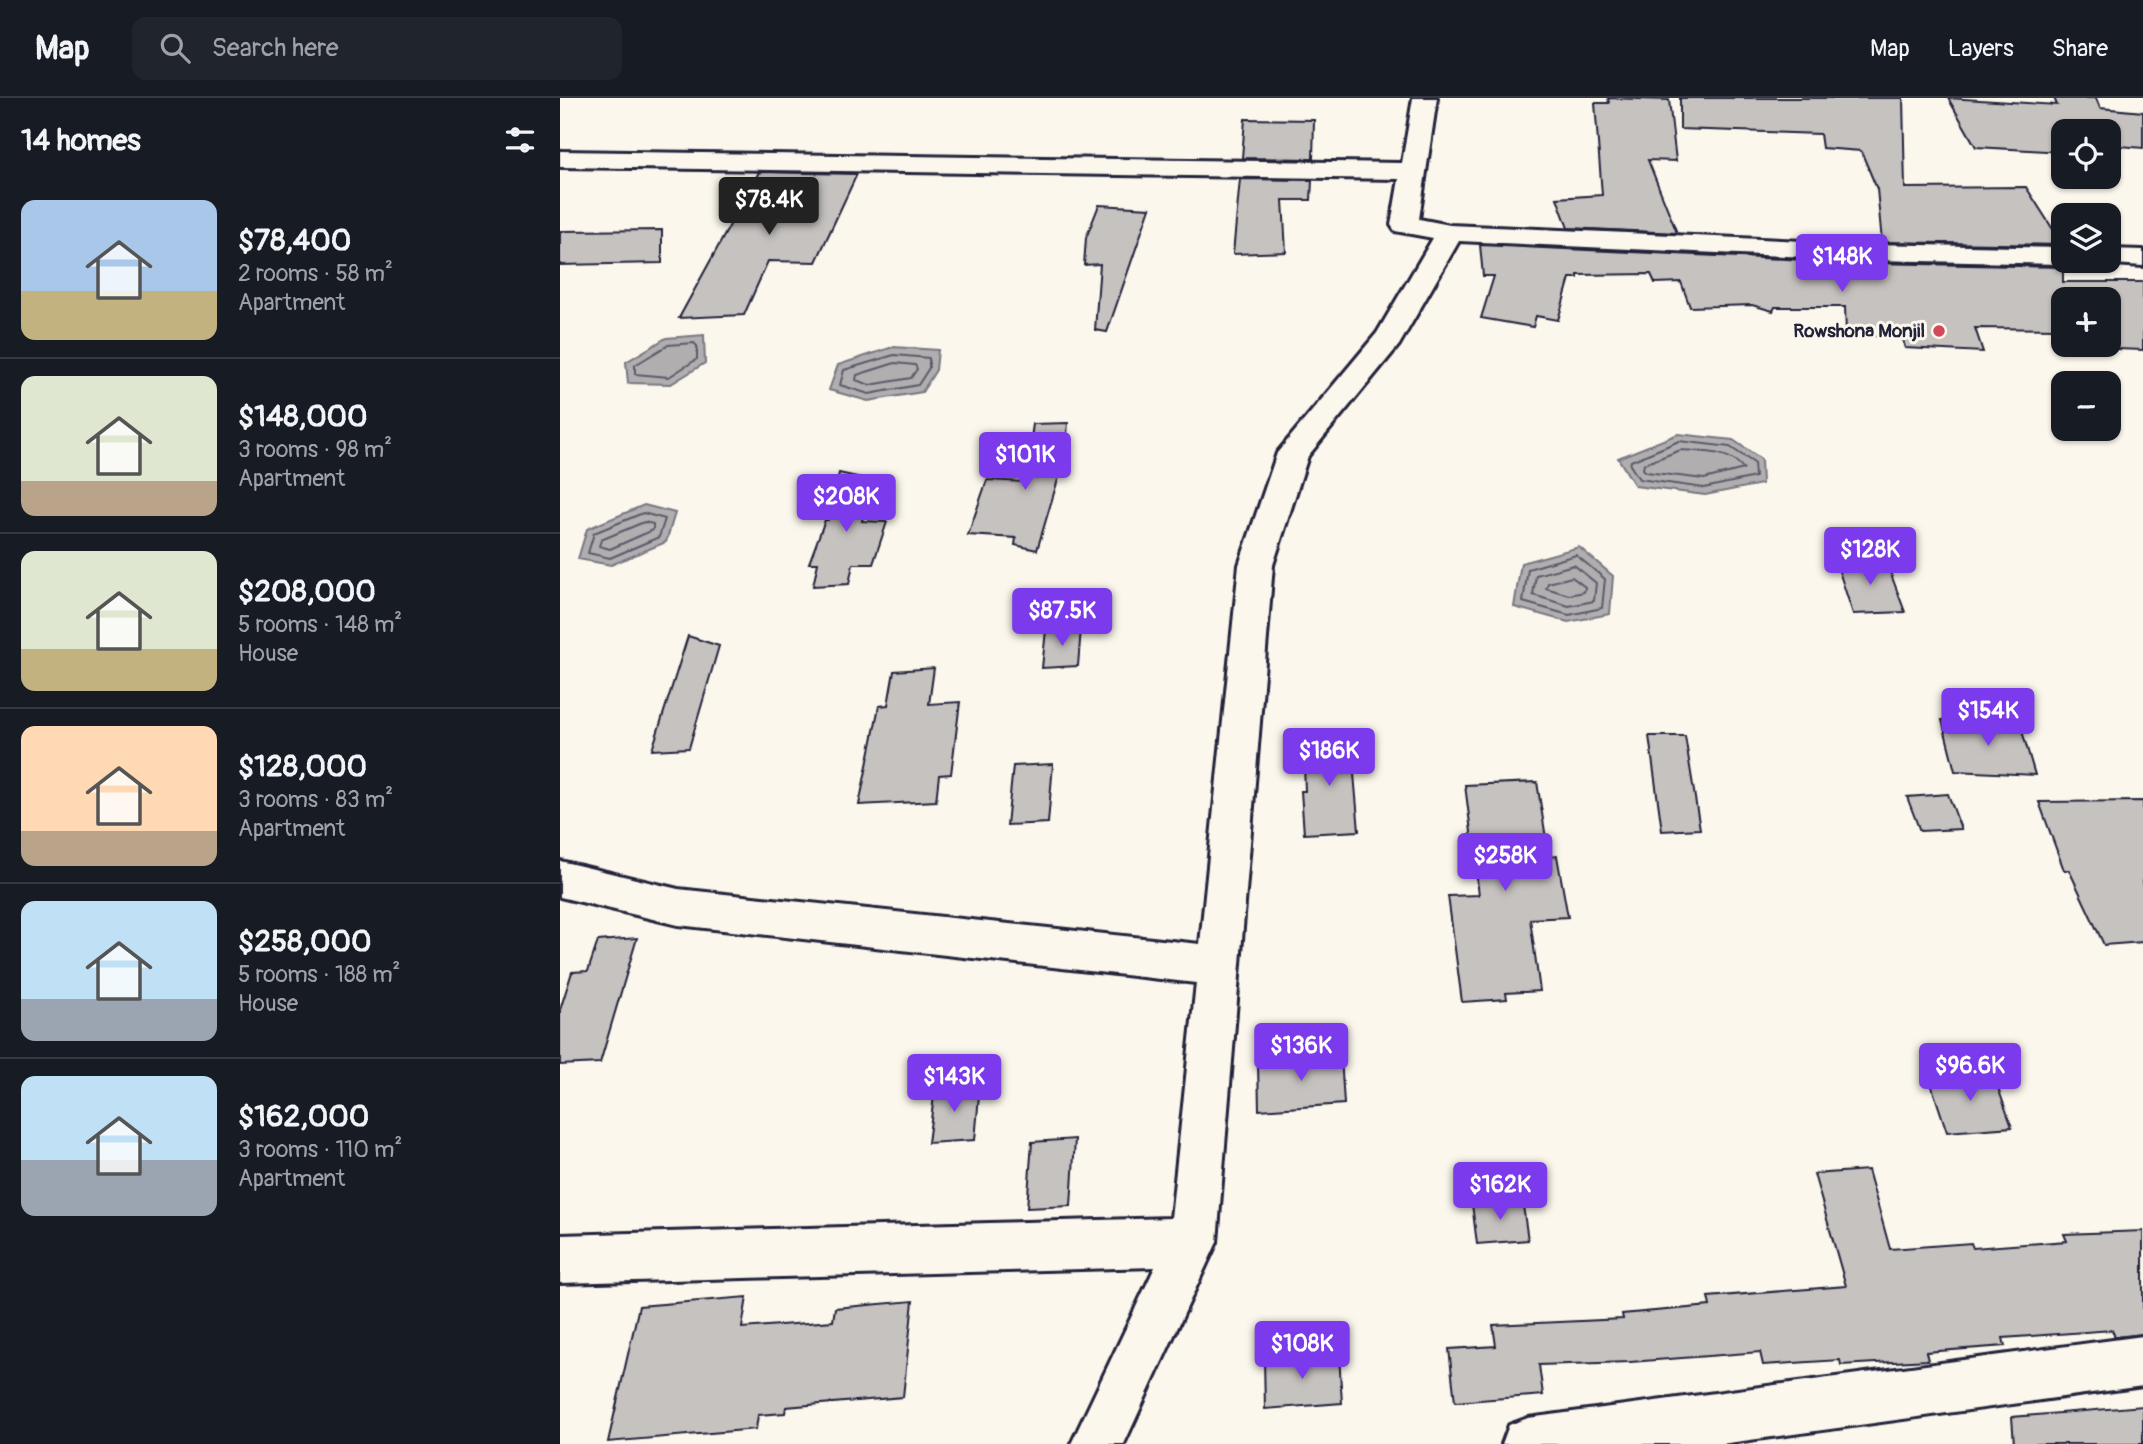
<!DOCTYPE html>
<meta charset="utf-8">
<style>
:root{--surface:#171b24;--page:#20242c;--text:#f1f3f6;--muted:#9ea1a6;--line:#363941;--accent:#7c3aed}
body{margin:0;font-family:Pangolin,sans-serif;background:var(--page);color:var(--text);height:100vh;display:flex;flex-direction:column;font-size:26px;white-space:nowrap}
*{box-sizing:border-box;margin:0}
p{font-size:23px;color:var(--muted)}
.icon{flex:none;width:38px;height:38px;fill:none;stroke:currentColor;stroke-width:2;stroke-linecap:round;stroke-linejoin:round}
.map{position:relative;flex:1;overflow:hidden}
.side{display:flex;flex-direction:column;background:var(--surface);width:560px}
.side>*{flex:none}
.fabs{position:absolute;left:1491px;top:21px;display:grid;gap:14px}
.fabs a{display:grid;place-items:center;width:70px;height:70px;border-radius:14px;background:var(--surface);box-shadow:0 2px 5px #0004;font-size:35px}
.price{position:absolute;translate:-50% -60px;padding:0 16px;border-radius:7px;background:var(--accent);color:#fff;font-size:23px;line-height:46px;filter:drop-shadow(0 2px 4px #0008)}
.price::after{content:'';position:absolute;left:50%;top:42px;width:21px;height:16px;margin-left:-10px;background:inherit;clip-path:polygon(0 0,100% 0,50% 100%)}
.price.on{background:#222;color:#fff}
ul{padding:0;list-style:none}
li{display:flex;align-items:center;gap:21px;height:175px;padding:0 21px}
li+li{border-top:2px solid var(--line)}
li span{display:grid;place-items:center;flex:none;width:196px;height:140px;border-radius:14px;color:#555}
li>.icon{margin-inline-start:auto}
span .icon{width:84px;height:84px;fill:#fffc;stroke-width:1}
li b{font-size:30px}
h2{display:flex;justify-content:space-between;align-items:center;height:84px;padding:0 21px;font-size:30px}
header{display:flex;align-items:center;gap:42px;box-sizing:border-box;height:98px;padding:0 35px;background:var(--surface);border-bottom:2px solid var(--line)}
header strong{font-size:33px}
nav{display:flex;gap:38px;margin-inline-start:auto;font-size:24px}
.search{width:490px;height:63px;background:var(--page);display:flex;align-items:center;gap:18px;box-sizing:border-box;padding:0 24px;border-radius:14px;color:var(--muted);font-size:26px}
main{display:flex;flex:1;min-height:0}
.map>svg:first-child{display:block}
.water{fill:#b1aeb0;stroke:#787681;stroke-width:2}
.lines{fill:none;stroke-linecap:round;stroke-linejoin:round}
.shore{stroke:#5b5a6a;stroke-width:2}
.building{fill:#c6c2c0;stroke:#22223b;stroke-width:2;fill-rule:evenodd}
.minor-casing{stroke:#22223b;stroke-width:6}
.minor{fill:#fbf7ec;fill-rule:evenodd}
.poi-dot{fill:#d1495b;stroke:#fbf7ec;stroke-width:2.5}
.labels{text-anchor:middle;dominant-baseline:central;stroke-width:6;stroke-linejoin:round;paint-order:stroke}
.far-poi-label{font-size:19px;font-weight:bold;fill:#22223b;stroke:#fbf7ec;text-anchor:end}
</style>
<header>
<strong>Map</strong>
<div class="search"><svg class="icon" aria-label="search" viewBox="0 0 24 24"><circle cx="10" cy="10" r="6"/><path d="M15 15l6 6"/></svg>Search here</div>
<nav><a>Map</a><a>Layers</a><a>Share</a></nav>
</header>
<main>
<section class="side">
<h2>14 homes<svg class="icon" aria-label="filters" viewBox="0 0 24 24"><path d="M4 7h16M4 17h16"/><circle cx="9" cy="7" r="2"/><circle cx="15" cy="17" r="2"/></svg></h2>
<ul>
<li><span style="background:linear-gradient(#a9c7e8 65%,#c2b280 0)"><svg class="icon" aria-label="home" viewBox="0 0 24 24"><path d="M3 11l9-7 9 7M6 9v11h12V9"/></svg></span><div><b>$78,400</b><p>2 rooms · 58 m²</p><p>Apartment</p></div></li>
<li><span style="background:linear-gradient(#dfe7d0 75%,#b9a48a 0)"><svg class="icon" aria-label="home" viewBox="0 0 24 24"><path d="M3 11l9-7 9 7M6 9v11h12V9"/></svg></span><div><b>$148,000</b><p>3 rooms · 98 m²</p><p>Apartment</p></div></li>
<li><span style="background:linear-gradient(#dfe7d0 70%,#c2b280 0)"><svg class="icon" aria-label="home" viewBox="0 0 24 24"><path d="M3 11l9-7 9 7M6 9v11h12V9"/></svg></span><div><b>$208,000</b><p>5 rooms · 148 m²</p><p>House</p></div></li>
<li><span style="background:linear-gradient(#ffd9b3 75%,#b9a48a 0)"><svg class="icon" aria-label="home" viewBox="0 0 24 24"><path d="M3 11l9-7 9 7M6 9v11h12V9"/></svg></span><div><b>$128,000</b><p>3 rooms · 83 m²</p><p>Apartment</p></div></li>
<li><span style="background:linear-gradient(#bfe0f5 70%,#9aa5b1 0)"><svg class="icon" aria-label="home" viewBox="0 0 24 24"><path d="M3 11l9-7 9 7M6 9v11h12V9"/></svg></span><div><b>$258,000</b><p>5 rooms · 188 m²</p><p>House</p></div></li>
<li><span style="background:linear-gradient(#bfe0f5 60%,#9aa5b1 0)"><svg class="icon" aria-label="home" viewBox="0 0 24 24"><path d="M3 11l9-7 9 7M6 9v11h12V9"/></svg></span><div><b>$162,000</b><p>3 rooms · 110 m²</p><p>Apartment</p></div></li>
</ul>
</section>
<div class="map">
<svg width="1583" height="1346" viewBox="0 0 1583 1346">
<rect width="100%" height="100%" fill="#fbf7ec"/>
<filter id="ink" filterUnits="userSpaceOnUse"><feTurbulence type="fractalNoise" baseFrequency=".0143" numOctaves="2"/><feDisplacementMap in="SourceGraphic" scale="14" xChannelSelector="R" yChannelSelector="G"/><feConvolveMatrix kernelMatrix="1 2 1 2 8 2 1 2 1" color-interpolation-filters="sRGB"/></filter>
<g filter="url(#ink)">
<path class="water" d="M 144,237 L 145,265 L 111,286 L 68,285 L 66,264 L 106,240 Z
M 333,249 L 378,252 L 376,272 L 362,294 L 308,303 L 269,292 L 278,267 Z
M 1118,336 L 1173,342 L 1201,361 L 1202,386 L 1145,397 L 1075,388 L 1058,360 Z
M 84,407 L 115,415 L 106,444 L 51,467 L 18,461 L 27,431 Z
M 1019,449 L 1053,478 L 1050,516 L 1008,524 L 954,509 L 961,465 Z"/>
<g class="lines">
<path class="shore" d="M 134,245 L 137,248 L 137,261 L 109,279 L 75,276 L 75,267 L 108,247 Z
M 334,257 L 369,260 L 369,270 L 358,287 L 309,296 L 280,287 L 284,272 Z
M 335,265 L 355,267 L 357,271 L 351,280 L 310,287 L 296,282 L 297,277 Z
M 1119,343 L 1170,349 L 1194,365 L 1195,379 L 1144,390 L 1079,381 L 1070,367 L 1071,363 Z
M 1121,352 C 1143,354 1169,352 1184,371 L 1144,381 L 1086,374 L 1083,371 L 1084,366 Z
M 83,415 L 105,421 L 99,439 L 50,460 L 28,455 L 34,435 Z
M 84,424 L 93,426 L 93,432 L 50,451 L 39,448 L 41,442 Z
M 1016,457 L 1045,481 L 1042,510 L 1009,517 L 963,504 L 968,471 Z
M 1014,467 L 1036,485 L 1034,503 L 1009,508 L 973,497 L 976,477 Z
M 1012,479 L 1025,489 L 1024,494 L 1009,497 L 986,490 L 988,485 Z"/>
</g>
<path class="building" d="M 1048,0 L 1109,2 L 1116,63 L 1088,62 L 1117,135 L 1008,130 L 997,100 L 1042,97 L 1035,5 L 1049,5 Z
M 1120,0 L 1343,0 L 1345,90 L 1466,89 L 1503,147 L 1322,144 L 1317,91 L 1301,53 L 1262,50 L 1260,36 L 1120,31 Z
M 1388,0 L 1497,7 L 1494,0 L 1536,0 L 1540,10 L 1583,14 L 1583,50 L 1549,47 L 1549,33 L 1503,33 L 1503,54 L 1416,49 Z
M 685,21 L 754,22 L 753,61 L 682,60 Z
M 199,74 L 297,76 L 256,164 L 208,163 L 184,217 L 119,220 Z
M 680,81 L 752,82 L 751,102 L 723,102 L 726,154 L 673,156 Z
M 539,107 L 590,110 L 547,234 L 535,232 L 540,166 L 524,167 L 526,140 Z
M 102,132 L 102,165 L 0,167 L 0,133 Z
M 920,147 L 1311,165 L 1503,169 L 1503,184 L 1583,184 L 1583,252 L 1502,249 L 1494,231 L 1415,230 L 1423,254 L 1345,250 L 1343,241 L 1286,235 L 1285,209 L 1215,209 L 1213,213 L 1192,207 L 1130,209 L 1121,184 L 1095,185 L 1091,176 L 1018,177 L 1018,180 L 1010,180 L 998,222 L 976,218 L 973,229 L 921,220 L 934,178 L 923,178 ZM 1503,201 L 1549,201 L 1549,247 L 1503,247 Z
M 508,325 L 505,358 L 477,452 L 455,447 L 456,440 L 408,437 L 427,382 L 465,384 L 473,326 Z
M 279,375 L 311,382 L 302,423 L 327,424 L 313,466 L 293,466 L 289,486 L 253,488 L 258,465 L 249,465 L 265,422 L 268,422 Z
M 1326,463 L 1345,514 L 1293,516 L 1276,464 Z
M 521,530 L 518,568 L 482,570 L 486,532 Z
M 128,538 L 159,548 L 129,650 L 92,652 Z
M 374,570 L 369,606 L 400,604 L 391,676 L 379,677 L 376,703 L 299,707 L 319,608 L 328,607 L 334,573 Z
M 1382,622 L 1460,626 L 1475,677 L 1395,673 Z
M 1089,638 L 1125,638 L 1140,731 L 1102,733 Z
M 791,641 L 799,733 L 744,736 L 741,693 L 745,693 L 743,643 Z
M 493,666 L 488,725 L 447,727 L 453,668 Z
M 977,684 L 989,759 L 997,758 L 1008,819 L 970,821 L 980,893 L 946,895 L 947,901 L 902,904 L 888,798 L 919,797 L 905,687 Z
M 1388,696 L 1401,731 L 1360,733 L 1347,699 Z
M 1583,703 L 1583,844 L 1544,847 L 1509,772 L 1504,772 L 1479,704 Z
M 77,840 L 40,965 L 0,967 L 0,912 L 12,874 L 28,873 L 38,843 Z
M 781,958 L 784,1006 L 699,1012 L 698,964 Z
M 1433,976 L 1452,1029 L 1387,1034 L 1369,980 Z
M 420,987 L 415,1042 L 368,1045 L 375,990 Z
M 515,1041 L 511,1108 L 467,1110 L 472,1044 Z
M 1308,1072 L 1330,1151 L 1411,1145 L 1413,1150 L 1507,1143 L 1504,1136 L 1583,1133 L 1583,1236 L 1555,1239 L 1552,1232 L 1443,1240 L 1445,1248 L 1366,1254 L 1368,1262 L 1281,1267 L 1280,1262 L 1203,1267 L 1200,1254 L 1070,1264 L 979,1267 L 983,1297 L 895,1304 L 889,1251 L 936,1248 L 933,1227 L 1063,1221 L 1062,1216 L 1150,1208 L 1148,1199 L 1286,1188 L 1254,1076 Z
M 962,1101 L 968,1142 L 917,1146 L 912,1106 Z
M 187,1199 L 182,1230 L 273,1223 L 275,1210 L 353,1203 L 343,1299 L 226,1309 L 225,1315 L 198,1317 L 196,1331 L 48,1344 L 79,1208 Z
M 779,1256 L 782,1305 L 705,1311 L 704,1261 Z
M 1583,1308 L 1583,1346 L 1454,1346 L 1452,1319 Z"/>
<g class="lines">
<defs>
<path id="minor" d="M 853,0 L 877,0 L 859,121 L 890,127 L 1311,146 L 1503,150 L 1503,163 L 1514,163 L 1503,166 L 1311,162 L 899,143 L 839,247 L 748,358 L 713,467 L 657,1144 L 564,1346 L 511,1346 L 595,1169 L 0,1185 L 0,1137 L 611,1120 L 636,885 L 118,827 L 0,799 L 0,763 L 118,791 L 640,846 L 679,467 L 717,355 L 817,235 L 873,140 L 835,133 L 831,127 L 839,81 L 0,69 L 0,53 L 842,65 Z
M 1549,151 L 1583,152 L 1583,168 L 1539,165 L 1538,163 L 1549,163 Z
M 1583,1238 L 1583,1288 L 1161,1346 L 942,1346 L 949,1327 L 968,1320 Z"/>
</defs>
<use href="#minor" class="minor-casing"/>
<use href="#minor" class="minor"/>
</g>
</g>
<circle class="poi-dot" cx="1379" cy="233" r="7"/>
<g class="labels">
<g class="far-poi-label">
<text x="1365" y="233">Rowshona Monjil</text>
</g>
</g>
</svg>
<div class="fabs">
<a><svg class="icon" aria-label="locate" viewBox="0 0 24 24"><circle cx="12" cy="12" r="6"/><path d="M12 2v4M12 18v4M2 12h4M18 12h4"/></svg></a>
<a><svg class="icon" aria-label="layers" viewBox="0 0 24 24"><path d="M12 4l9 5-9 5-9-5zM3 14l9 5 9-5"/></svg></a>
<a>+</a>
<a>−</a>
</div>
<b class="price on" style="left:209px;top:139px">$78.4K</b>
<b class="price" style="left:1282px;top:196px">$148K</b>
<b class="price" style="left:465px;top:394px">$101K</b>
<b class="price" style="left:286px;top:436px">$208K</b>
<b class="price" style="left:1310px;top:489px">$128K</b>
<b class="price" style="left:502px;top:550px">$87.5K</b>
<b class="price" style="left:1428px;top:650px">$154K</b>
<b class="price" style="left:769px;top:690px">$186K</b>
<b class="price" style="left:945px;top:795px">$258K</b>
<b class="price" style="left:741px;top:985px">$136K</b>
<b class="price" style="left:1410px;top:1005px">$96.6K</b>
<b class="price" style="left:394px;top:1016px">$143K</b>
<b class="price" style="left:940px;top:1124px">$162K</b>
<b class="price" style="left:742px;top:1283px">$108K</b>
</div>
</main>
